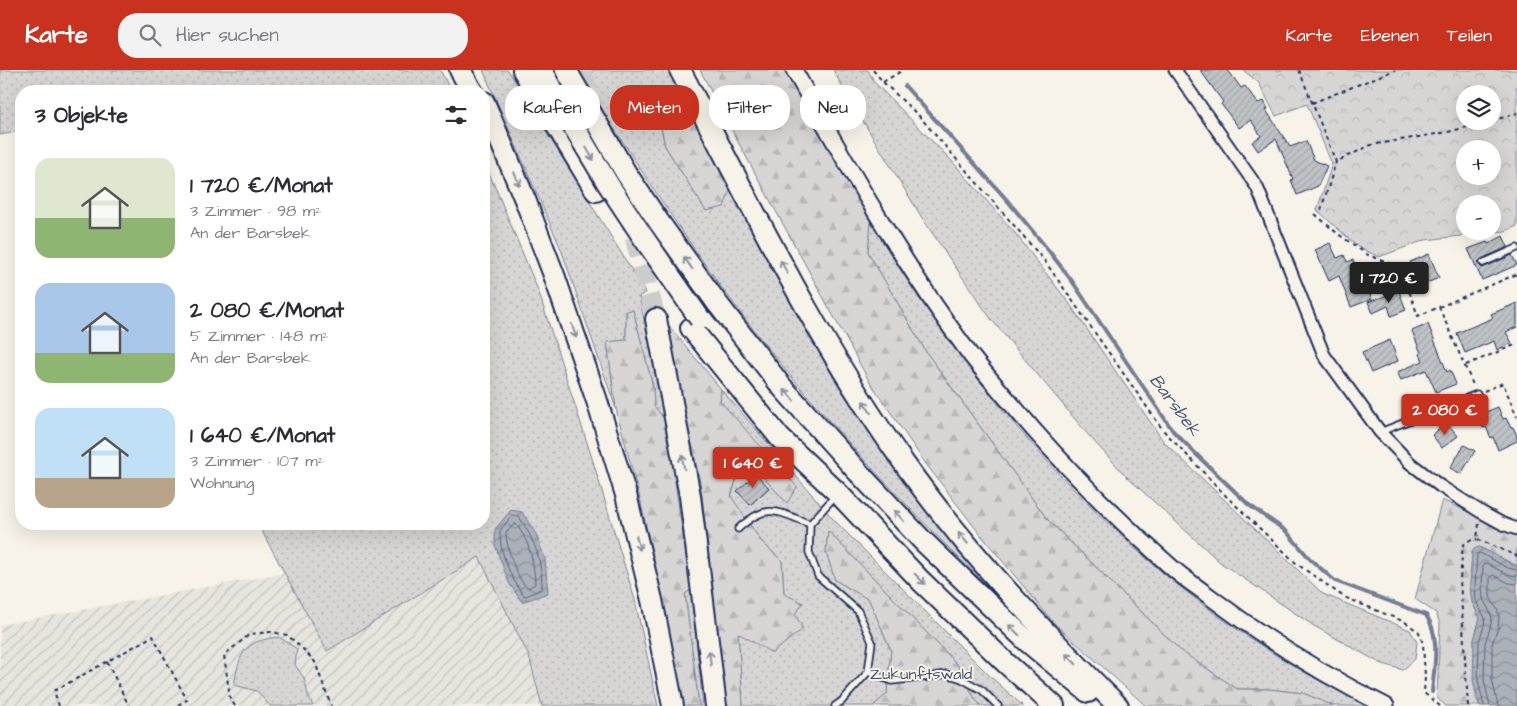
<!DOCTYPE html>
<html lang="de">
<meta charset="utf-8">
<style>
:root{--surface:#fff;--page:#f2f2f3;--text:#2b2b33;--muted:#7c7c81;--accent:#c8321e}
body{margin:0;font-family:"Architects Daughter",sans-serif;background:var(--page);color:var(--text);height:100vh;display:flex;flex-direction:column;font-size:19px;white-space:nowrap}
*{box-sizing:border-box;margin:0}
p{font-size:16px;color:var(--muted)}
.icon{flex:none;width:28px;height:28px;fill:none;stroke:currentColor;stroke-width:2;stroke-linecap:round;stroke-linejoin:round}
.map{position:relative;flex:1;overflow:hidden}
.sheet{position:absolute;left:15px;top:15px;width:475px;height:445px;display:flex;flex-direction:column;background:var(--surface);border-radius:20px;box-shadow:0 5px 20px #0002}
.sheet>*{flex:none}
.banner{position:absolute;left:505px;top:15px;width:475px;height:45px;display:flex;gap:10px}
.buttons{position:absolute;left:1456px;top:15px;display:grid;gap:10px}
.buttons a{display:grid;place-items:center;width:45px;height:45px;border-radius:50%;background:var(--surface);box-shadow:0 5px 20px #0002;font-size:25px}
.price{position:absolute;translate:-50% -42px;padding:0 11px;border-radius:5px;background:var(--accent);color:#fff;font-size:16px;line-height:32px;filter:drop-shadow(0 1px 2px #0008)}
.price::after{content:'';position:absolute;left:50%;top:30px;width:15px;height:11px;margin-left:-8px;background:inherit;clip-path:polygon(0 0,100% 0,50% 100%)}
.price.active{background:#222;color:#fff}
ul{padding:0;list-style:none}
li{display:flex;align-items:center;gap:15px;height:125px;padding:0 20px}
li span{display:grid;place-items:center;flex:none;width:140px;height:100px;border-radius:15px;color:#555}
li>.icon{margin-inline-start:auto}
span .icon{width:60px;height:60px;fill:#fffc;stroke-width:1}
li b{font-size:21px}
h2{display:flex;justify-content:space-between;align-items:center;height:60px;padding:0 20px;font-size:21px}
.chip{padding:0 18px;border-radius:20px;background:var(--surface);box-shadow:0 5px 20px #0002;font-size:18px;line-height:45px}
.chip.active{background:var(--accent);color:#fff}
header{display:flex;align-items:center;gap:30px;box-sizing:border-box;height:70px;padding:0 25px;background:var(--accent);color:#fff}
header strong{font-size:24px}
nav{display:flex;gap:28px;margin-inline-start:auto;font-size:18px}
.search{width:350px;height:45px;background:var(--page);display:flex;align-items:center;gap:12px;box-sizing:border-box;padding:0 18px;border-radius:20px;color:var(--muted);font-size:19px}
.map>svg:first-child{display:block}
.industrial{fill:url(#industrial-furrows)}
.grass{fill:url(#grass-dots);stroke:#798299}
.forest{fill:url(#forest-firs);stroke:#798299}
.park{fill:url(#park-crowns);stroke:#798299;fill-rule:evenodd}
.water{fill:url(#water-waves);stroke:#727c95}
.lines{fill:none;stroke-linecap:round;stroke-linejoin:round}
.shore{stroke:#556382;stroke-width:1}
.stream{stroke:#727c95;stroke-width:4}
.building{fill:url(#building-hatch);stroke:#1b2f5e}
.highway-tunnel{stroke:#cbcccc;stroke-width:20;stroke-dasharray:20 10;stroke-linecap:butt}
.lane-casing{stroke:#1b2f5e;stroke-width:9}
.street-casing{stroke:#1b2f5e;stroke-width:15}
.secondary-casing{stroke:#1b2f5e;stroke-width:19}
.highway-casing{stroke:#1b2f5e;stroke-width:24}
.path{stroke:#1b2f5e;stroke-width:2;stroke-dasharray:4 4;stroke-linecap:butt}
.lane{stroke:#f7f3e8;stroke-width:5.5}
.street{stroke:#f7f3e8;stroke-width:11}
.secondary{stroke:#f7f3e8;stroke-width:15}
.highway{stroke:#f7f3e8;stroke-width:20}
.highway-bridge-casing{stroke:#1b2f5e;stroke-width:24;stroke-linecap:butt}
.highway-bridge{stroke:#f7f3e8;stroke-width:20}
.oneway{stroke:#8991a3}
.labels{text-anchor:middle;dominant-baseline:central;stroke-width:4;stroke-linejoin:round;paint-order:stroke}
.park-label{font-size:16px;fill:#415076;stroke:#f7f3e8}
.water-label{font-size:18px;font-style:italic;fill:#465679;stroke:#f7f3e8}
</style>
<header>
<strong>Karte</strong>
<div class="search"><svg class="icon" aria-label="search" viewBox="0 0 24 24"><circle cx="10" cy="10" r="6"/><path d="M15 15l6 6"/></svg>Hier suchen</div>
<nav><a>Karte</a><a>Ebenen</a><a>Teilen</a></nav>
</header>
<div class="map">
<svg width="1517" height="636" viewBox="0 0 1517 636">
<defs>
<pattern id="industrial-furrows" width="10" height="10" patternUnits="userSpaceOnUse" patternTransform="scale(1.25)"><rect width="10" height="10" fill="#e6e5de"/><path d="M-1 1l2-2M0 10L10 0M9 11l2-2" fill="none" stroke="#c5c5c1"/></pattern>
<pattern id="grass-dots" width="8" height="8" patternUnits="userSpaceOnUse" patternTransform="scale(1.25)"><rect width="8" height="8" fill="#d7d6d4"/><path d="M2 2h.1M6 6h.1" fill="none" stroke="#b8b8b8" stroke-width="1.8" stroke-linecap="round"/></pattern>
<pattern id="forest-firs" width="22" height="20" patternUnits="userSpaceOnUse" patternTransform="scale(1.25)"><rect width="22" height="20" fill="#d7d6d4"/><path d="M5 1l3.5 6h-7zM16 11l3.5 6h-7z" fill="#b8b8b8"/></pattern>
<pattern id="park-crowns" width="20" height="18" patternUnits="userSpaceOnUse" patternTransform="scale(1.25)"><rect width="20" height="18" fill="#d7d6d4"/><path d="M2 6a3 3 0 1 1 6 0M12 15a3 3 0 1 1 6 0" fill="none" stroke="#b8b8b8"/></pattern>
<pattern id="water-waves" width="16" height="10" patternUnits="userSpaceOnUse" patternTransform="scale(1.25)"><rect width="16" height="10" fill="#acb0b9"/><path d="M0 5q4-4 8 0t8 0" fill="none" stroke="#8b909a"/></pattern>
<pattern id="building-hatch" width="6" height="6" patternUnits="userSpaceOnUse" patternTransform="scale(1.25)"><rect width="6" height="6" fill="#c0c3c5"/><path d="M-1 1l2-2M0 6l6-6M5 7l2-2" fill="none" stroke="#a4a8ac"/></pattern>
</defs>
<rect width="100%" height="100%" fill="#f7f3e8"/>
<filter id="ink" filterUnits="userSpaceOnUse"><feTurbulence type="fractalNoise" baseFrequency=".02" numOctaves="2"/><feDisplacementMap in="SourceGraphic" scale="10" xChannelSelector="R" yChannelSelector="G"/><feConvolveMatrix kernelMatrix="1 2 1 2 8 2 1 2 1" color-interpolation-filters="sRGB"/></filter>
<g filter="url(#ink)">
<path class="industrial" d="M 479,487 L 529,586 L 542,636 L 313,636 L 308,625 L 304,608 L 295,595 L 238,592 L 235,615 L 257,621 L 270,636 L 0,636 L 0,555 L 284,503 L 327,581 Z"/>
<path class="grass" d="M 0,0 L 440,0 L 451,21 L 21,21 L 21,61 L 0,65 Z
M 483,0 L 508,0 L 646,223 L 639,226 L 666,351 L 654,336 L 653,317 L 633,240 L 626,241 L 626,270 L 607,272 L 616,339 L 561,179 Z
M 577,0 L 670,0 L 680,19 L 657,38 L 665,76 L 706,141 L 731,118 L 991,514 L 989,518 C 916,446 845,372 780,293 C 726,227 678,157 632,86 C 614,58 594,30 577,0 Z
M 833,0 L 868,0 L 875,13 L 951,90 L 1015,163 L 1069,233 L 1164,372 L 1323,524 L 1410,560 L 1417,572 L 1415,589 L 1403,600 L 1380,593 L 1314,556 L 1221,493 L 1127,407 L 1090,367 L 991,249 L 924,151 L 847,25 Z
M 484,92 L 498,124 L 538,220 L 591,385 L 635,530 L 658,636 L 542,636 L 529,586 L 479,487 L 327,581 L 258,454 L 484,454 Z
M 871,152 C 884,173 897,195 911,216 C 921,232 933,247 944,263 C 1054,417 1196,554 1369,636 L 1334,636 L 1303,623 L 1269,619 L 1237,619 L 1181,581 L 1047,449 L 926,282 L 868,182 Z
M 721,319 L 834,450 L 990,606 L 1023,636 L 981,636 L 975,629 L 957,594 L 828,461 L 826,482 L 835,510 L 869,529 L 891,581 L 887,624 L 873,636 L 743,636 L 738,562 L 784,524 L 782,491 L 761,471 L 731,427 L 740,398 L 753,396 L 787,433 L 720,331 Z
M 691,520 L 703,636 L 699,636 L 685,524 Z
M 279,567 L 297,579 L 295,595 L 304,608 L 308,625 L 313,636 L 270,636 L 257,621 L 234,615 C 240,581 244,571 279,567 Z"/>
<path class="forest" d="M 700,0 L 786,0 L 871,152 L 868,182 L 926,282 L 1047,449 L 1181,581 L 1237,619 L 1269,619 L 1303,623 L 1334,636 L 1146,636 L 1054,553 L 980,464 L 923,390 L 868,309 L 737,70 Z
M 680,19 L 731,118 L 724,137 L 706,141 L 665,76 L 657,38 Z
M 633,240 L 653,317 L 654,336 L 666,351 L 691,520 L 685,524 L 699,636 L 682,636 L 662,527 L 640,429 L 616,339 L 607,272 L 626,270 L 626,241 Z
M 666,252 L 721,319 L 720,331 L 797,417 L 787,433 L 753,396 L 740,398 L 731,426 L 761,471 L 782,491 L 784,524 L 803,533 L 795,544 L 803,559 L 772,583 L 738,563 L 743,636 L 726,636 L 701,417 Z
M 1442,430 L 1517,464 L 1517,496 L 1479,477 L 1472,482 L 1470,516 L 1472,532 L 1480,548 L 1474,570 L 1476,628 L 1480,636 L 1446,636 L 1437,628 L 1440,554 L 1436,543 L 1415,529 Z
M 828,461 L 957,594 L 975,629 L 981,636 L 873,636 L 887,624 L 891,580 L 869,530 L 835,510 L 826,482 Z"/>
<path class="park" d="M 1243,0 L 1517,0 L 1517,156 L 1505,161 L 1425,170 L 1379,187 L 1358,177 L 1317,140 L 1332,94 L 1307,34 L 1276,46 L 1259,13 ZM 1465,24 L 1492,24 L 1492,51 L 1465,51 ZM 1465,79 L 1492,79 L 1492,106 L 1465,106 ZM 1465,134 L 1492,134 L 1492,161 L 1465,161 Z"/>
<path class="water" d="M 511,440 L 522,442 L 536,464 L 545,489 L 548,523 L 522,532 L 509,513 L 495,475 L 495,459 Z
M 1479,477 L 1517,496 L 1517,636 L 1480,636 L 1473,611 L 1474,570 L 1480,548 L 1472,532 L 1470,516 L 1472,482 L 1474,479 Z"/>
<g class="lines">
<path class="shore" d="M 512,446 L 519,447 C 535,471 542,490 542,519 L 526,526 L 523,525 C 511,507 499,483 500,461 Z
M 516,454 C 530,472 534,492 535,514 L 528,518 C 517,511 506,476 506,463 L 513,455 Z
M 1484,636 L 1478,610 L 1479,571 L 1484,556 L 1485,548 L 1476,531 L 1475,516 L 1477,484 L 1480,483 L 1508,498 L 1517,500
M 1490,636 L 1484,610 L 1485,573 L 1490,558 L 1492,548 L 1490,542 L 1483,529 L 1482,516 L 1483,495 L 1486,493 L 1506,504 L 1517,506
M 1498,636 L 1492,609 L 1492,574 L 1498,558 L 1499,546 L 1497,539 L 1490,527 L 1490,507 L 1493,505 L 1509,513 L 1517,514"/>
<path class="stream" d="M 905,16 L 1007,130 L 1049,181 L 1072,211 L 1173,361 L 1199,387 L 1249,435 L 1286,461 L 1310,489 L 1335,511 L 1426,545 C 1441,567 1434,598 1432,622"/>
</g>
<path class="building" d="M 1200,0 L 1228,0 L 1241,18 L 1245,16 L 1258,33 L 1264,31 L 1268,39 L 1266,40 L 1290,77 L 1306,71 L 1314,90 L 1327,96 L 1318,116 L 1297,125 L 1291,110 L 1293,109 L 1276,69 L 1258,81 L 1252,72 L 1261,66 L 1251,50 L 1239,58 L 1221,34 L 1223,32 Z
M 1503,166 L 1508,177 L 1481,189 L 1478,192 L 1479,195 L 1482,198 L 1485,197 L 1512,185 L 1517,195 L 1482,210 L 1468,179 L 1487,172 L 1488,174 Z
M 1330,173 L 1337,188 L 1344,185 L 1347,192 L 1353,190 L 1359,206 L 1362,205 L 1372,229 L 1351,237 L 1339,206 L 1329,211 L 1315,180 Z
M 1429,184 L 1439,208 L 1419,216 L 1410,192 Z
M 1399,221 L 1406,240 L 1391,246 L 1388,236 L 1373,243 L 1368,232 Z
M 1517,233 L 1517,257 L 1506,262 L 1512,273 L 1497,280 L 1494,271 L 1465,283 L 1457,263 L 1493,248 L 1491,244 Z
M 1428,254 L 1447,302 L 1450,300 L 1456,314 L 1436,322 L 1426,300 L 1401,310 L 1397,302 L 1423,291 L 1420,284 L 1421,283 L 1412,261 Z
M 1390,270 L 1398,291 L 1371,303 L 1362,282 Z
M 1498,337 L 1503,349 L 1506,348 L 1511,358 L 1513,357 L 1517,366 L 1517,371 L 1498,380 L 1493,367 L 1491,368 L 1486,357 L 1483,358 L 1479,349 L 1481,344 Z
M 1447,353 L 1458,366 L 1442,378 L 1432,365 Z
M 1464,375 L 1475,381 L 1461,404 L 1450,398 Z
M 756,404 L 769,418 L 750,435 L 737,421 Z"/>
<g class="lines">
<path class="highway-tunnel" d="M 581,0 L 593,37
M 608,81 L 632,157 L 656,249"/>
<defs>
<path id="lane" d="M 1483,193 L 1517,178
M 1380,362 L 1477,324
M 835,426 L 810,454 L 809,482 L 818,506 L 858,541 L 872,572 L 868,602
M 738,459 C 767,432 777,441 810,454
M 835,636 L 842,631 L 868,602 L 892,611 L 929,607 L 946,604 L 962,609 L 982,620 L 998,636"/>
<path id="street" d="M 1175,0 L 1257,117 L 1324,285 L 1380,362 L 1410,393 L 1440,416 L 1481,442 L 1503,454 L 1517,459"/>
<path id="secondary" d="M 794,0 C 848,97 903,194 969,283 C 989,309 1011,333 1032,358 C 1075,407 1121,453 1170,496 C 1182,507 1196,516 1209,526 C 1264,568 1323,605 1386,636"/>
<path id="highway" d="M 460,0 L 472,21
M 523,0 L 596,121
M 542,0 L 565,42
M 680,0 C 751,134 817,272 906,396 C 968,483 1043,561 1118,636
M 484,32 L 526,132 L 554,205 L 597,331 L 626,425 L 652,530 L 673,636
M 717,233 L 782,317 L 858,402 L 922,470 L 1028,572 L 1088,622
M 656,249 L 690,426 L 716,636
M 691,258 L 780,368 L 838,423 L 921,511 L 1007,594 L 1054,636"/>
</defs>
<use href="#lane" class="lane-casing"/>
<use href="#street" class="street-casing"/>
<use href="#secondary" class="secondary-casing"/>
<use href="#highway" class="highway-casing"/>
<path class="path" d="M 873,0 L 883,12 L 919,46 L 1044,190 L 1163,360 L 1228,428 L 1297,494 L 1344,527 L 1405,552 L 1419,562 L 1423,574 L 1425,606 L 1424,623 L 1440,636
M 1299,0 L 1336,92 L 1371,75 L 1448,62 L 1491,51
M 883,12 L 903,0
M 1312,33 L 1395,0
M 1492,51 L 1517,43
M 1321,140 L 1336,92
M 1315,144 L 1338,164 L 1368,185 L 1401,198 L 1418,246 L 1517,204
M 1439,237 L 1474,317
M 1466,295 L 1517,274
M 1484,321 L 1503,313 L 1517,347
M 1479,454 L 1477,469 L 1517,486
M 107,592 L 129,636
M 59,636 L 54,621 L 153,566 L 187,630 L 176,636
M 235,636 L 230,628 L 224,585 L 250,564 L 271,562 L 287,565 L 303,579 L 315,592 L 331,636
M 1468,636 L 1460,509 L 1463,475 L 1470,470 L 1477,469"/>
<use href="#lane" class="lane"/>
<use href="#street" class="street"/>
<use href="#secondary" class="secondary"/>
<use href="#highway" class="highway"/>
<defs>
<path id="highway-bridge" d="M 566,0 L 626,103 L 659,152 L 717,233
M 565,42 L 608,114 L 643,167 L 700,249"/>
</defs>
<use href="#highway-bridge" class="highway-bridge-casing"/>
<use href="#highway-bridge" class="highway-bridge"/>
</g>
<defs><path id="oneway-shaft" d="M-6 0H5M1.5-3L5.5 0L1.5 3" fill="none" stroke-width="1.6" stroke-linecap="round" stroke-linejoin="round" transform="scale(1.25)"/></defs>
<g class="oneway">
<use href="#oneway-shaft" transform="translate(590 84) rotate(59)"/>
<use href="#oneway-shaft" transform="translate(517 109) rotate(67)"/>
<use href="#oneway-shaft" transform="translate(688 193) rotate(-126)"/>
<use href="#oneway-shaft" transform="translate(784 197) rotate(-118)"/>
<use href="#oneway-shaft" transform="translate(574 261) rotate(72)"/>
<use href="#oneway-shaft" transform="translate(789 325) rotate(-132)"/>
<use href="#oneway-shaft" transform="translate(867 337) rotate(-124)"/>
<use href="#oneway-shaft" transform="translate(683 392) rotate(-101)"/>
<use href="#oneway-shaft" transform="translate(899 446) rotate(-133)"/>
<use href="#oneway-shaft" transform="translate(963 468) rotate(-130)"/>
<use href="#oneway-shaft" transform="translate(638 473) rotate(76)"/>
<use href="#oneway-shaft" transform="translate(920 509) rotate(45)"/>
<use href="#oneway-shaft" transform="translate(1014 560) rotate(-136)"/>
<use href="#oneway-shaft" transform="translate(710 588) rotate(-97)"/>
<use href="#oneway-shaft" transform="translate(1071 589) rotate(-135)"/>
</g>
</g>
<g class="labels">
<g class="park-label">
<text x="921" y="604">Zukunftswald</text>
</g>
<g class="water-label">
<text transform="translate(1175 335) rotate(53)">Barsbek</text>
</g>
</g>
</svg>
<div class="buttons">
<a><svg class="icon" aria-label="layers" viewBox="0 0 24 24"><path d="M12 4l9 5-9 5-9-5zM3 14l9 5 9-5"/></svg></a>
<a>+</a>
<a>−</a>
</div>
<b class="price active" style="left:1389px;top:234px">1 720 €</b>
<b class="price" style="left:1445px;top:366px">2 080 €</b>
<b class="price" style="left:753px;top:419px">1 640 €</b>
<div class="banner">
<a class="chip">Kaufen</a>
<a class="chip active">Mieten</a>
<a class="chip">Filter</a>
<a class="chip">Neu</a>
</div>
<section class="sheet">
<h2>3 Objekte<svg class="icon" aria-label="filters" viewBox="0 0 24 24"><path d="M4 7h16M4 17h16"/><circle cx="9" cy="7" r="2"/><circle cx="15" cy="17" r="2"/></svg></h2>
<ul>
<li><span style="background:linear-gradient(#dfe7d0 60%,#8fb573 0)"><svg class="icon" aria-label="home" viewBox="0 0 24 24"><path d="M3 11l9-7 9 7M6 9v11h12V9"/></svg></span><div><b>1 720 €/Monat</b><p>3 Zimmer · 98 m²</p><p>An der Barsbek</p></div></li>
<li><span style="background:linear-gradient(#a9c7e8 70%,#8fb573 0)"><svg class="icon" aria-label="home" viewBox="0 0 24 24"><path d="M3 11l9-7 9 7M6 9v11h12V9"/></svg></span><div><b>2 080 €/Monat</b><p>5 Zimmer · 148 m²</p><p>An der Barsbek</p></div></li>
<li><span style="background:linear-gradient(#bfe0f5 70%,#b9a48a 0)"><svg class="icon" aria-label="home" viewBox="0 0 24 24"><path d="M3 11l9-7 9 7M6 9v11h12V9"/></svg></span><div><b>1 640 €/Monat</b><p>3 Zimmer · 107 m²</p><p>Wohnung</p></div></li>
</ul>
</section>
</div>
